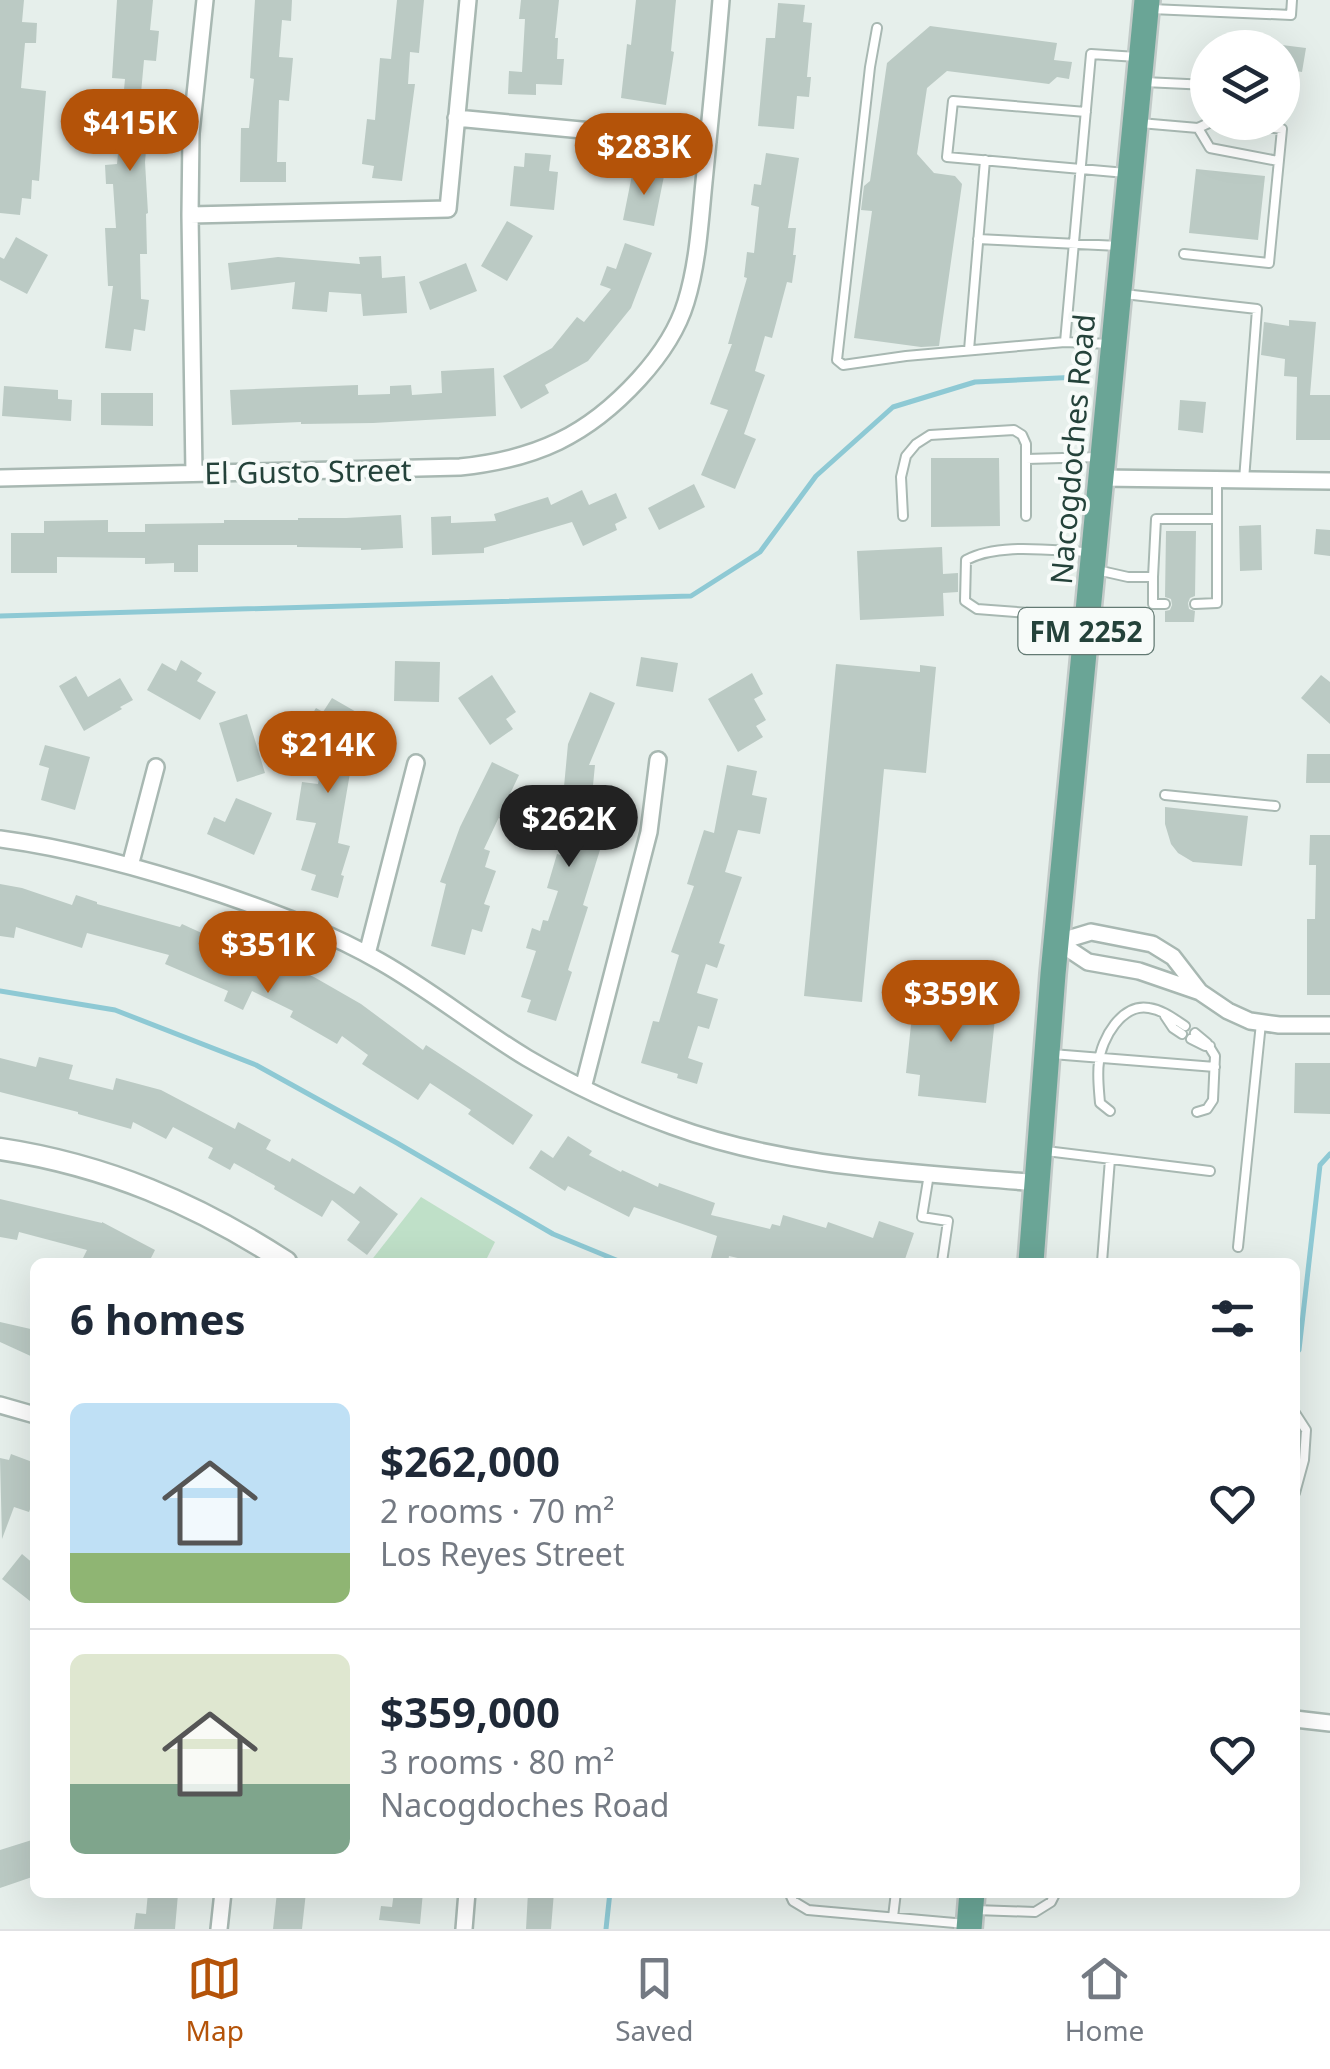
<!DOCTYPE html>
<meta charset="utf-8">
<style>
:root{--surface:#fff;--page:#f6f6f7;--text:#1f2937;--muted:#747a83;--line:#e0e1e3;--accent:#b45309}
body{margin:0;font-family:"Noto Sans",sans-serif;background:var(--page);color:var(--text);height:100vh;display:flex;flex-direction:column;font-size:38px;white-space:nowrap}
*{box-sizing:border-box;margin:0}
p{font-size:32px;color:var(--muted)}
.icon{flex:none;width:55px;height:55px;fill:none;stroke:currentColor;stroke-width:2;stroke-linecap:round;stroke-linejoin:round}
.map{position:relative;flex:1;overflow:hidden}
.drawer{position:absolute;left:30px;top:1258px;width:1270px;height:640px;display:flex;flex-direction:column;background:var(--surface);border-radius:15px;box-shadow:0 10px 40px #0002}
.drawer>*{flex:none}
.buttons{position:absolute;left:1190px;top:30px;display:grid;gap:20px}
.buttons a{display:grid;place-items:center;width:110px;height:110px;border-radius:50%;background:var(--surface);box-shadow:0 10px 40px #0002;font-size:50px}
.price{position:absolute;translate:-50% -85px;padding:0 22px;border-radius:35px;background:var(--accent);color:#fff;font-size:32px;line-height:65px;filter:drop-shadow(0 2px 5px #0008)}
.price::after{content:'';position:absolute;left:50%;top:60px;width:30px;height:22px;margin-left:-15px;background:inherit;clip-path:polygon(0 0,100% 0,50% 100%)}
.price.active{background:#222;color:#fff}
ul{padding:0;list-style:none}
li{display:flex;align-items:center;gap:30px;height:250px;padding:0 40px}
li+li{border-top:2px solid var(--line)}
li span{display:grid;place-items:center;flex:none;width:280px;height:200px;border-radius:15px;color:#555}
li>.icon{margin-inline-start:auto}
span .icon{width:120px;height:120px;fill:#fffc;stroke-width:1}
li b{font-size:42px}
h2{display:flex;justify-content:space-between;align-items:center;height:120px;padding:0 40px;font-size:42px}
.tab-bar{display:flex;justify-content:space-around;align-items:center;height:140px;border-top:2px solid var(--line);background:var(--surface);font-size:28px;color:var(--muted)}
.tab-bar a{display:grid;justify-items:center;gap:5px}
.tab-bar .active{color:var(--accent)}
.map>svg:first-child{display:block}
.green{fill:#bfe0c8}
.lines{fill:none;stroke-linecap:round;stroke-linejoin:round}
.stream{stroke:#8ec9d4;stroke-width:5}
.building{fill:#bbcac4}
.service-casing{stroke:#a8b8b2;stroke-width:12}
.minor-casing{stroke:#a8b8b2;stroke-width:20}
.tertiary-casing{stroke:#a8b8b2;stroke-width:25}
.primary-casing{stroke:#c2cac8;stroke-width:30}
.service{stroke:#fff;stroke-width:8}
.minor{stroke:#fff;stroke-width:15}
.tertiary{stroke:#fff;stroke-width:20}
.primary{stroke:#6aa596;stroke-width:25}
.labels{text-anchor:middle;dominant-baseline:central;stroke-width:8;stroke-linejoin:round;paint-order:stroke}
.shield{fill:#f7fbf9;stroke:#637a73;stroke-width:2.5}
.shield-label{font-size:28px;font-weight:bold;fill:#24423a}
.street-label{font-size:30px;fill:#24423a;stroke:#f7fbf9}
</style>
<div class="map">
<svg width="1330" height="1929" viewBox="0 0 1330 1929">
<rect width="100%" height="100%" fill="#e6efeb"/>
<path class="green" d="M 421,1197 L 495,1242 L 485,1262 L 370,1262 Z"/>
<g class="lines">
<path class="stream" d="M 0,616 L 691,596 L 760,552 L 816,476 L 893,407 L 975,382 L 1079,377
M 0,991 L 115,1010 L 256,1065 L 397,1143 L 553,1234 L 621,1262
M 1295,1354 L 1299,1350 L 1320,1165 L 1330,1154
M 606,1929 L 610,1892"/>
</g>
<path class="building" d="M 0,0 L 24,0 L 22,22 L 37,23 L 36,43 L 25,43 L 21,88 L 46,91 L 39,181 L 32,180 L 31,199 L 22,198 L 20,215 L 0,213 Z
M 117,0 L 153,0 L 150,30 L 159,31 L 156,61 L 144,60 L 141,93 L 151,94 L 145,162 L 148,213 L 146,214 L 147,254 L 140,254 L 141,299 L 149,300 L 145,331 L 134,329 L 131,351 L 105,348 L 113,286 L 108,286 L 105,228 L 116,228 L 113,184 L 106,184 L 105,165 L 117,164 L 125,79 L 112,78 Z
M 255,0 L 292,0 L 291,21 L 282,20 L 279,57 L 293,58 L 289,101 L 279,100 L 277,162 L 286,162 L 286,182 L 240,182 L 241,128 L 249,128 L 254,79 L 250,78 Z
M 397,0 L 424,0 L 419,53 L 410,52 L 408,84 L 415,84 L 402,181 L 372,178 L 374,166 L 362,164 L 367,119 L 375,120 L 380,58 L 391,59 Z
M 521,0 L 559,0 L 555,38 L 558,38 L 557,59 L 564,59 L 562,85 L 536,84 L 536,95 L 508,94 L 509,71 L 522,72 L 525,19 L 519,19 Z
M 636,0 L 676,0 L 671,51 L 674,52 L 666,105 L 621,98 L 627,44 L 631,45 Z
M 778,3 L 805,5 L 803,22 L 812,23 L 807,77 L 811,77 L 809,97 L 797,96 L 794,129 L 758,126 L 766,38 L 775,38 Z
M 930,26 L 1057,43 L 1054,60 L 1072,62 L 1069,79 L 1057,77 L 1049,84 L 947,71 L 927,88 L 917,154 L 934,173 L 955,176 L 962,184 L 939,346 L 921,347 L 854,338 L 872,211 L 861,210 L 864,186 L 870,181 L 887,63 Z
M 1282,45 L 1306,48 L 1302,72 L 1282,69 Z
M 525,153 L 551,155 L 549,171 L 558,172 L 554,210 L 510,206 L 514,166 L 524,167 Z
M 766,153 L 799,158 L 788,228 L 796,228 L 793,255 L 796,255 L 792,283 L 787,282 L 772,338 L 765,336 L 755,371 L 765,375 L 744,434 L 756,439 L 735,489 L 701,475 L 728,410 L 710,404 L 732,344 L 728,344 L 747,278 L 744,277 L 747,252 L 754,253 L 759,207 L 751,205 L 754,184 L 761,185 Z
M 1196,169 L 1265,176 L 1258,240 L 1189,233 Z
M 633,170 L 664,176 L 654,226 L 623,220 Z
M 507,221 L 533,236 L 507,281 L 481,266 Z
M 16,237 L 48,255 L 27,294 L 0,280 L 0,257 L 4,259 Z
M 625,243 L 652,253 L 631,308 L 588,361 L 545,385 L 549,393 L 521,409 L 503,376 L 552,348 L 577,317 L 584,322 L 611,289 L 600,285 L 607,266 L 616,269 Z
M 381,256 L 382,278 L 405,276 L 407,313 L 363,316 L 361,294 L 329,292 L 327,312 L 292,309 L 295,282 L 231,290 L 228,263 L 278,257 L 360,264 L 359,257 Z
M 466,263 L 477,291 L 430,310 L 419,282 Z
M 1289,320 L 1316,322 L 1310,395 L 1330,395 L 1330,440 L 1296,440 L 1297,377 L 1284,376 L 1285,359 L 1261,355 L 1264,322 L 1289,326 Z
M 494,368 L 496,416 L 373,423 L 301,424 L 301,422 L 232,425 L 230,390 L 358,385 L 358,395 L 390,394 L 390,386 L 411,385 L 412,395 L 442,393 L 441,371 Z
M 4,386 L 58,390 L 58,399 L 72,400 L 71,421 L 2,416 Z
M 101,393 L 153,393 L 153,426 L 101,425 Z
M 1180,400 L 1206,402 L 1203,433 L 1178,430 Z
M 931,458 L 999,458 L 1000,526 L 931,527 Z
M 694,484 L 705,507 L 659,530 L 648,508 Z
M 582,490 L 589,505 L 616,493 L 627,518 L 615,524 L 617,530 L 583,546 L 572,522 L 484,548 L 484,553 L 432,555 L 431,517 L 451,516 L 451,523 L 496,521 L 494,514 L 548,497 L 551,505 Z
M 401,515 L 403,548 L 361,550 L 361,548 L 297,547 L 297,545 L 198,545 L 198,572 L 174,572 L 174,563 L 145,564 L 145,558 L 57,557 L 57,573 L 11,573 L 11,533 L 44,533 L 44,521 L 108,520 L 108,532 L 145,532 L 145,524 L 224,523 L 224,520 L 298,520 L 298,518 L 346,518 Z
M 1261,525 L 1262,570 L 1240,571 L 1239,526 Z
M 1316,529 L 1330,530 L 1330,556 L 1314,554 Z
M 1166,531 L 1196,531 L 1195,596 L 1190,598 L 1188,603 L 1189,609 L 1195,611 L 1194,622 L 1165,622 L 1165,611 L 1170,610 L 1172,605 L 1171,599 L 1165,597 Z
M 942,547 L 943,574 L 958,573 L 958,592 L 943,593 L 944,616 L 860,620 L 857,551 Z
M 641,657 L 678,663 L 673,692 L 636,686 Z
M 181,660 L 202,673 L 197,681 L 216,692 L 200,720 L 147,690 L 162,663 L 176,671 Z
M 395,661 L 440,662 L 439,702 L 394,701 Z
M 836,664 L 920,672 L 920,665 L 936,667 L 926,773 L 884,769 L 862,1002 L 804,996 Z
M 752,673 L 763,694 L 754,699 L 766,720 L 756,726 L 763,737 L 738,752 L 708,699 Z
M 492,675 L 516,712 L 506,719 L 513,729 L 490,745 L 458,698 Z
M 1321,675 L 1330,682 L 1330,724 L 1301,698 Z
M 76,676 L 88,697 L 120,678 L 133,700 L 120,707 L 122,709 L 84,731 L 59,686 Z
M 590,692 L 615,703 L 589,765 L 595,765 L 588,836 L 603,840 L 583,905 L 588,907 L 568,970 L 572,972 L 556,1021 L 527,1012 L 531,1000 L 521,997 L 536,951 L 526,948 L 532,928 L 540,931 L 543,920 L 548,921 L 558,891 L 547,888 L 557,854 L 564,856 L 575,820 L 561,819 L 568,744 Z
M 332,698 L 365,717 L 332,771 L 350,773 L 338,843 L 350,846 L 341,875 L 344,876 L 338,898 L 311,890 L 316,875 L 301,870 L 316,823 L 296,820 L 302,782 L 318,784 L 323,756 L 306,746 L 312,737 L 302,731 L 316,708 L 323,712 Z
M 247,714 L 265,773 L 237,782 L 219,723 Z
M 45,745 L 90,757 L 75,810 L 41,800 L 49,768 L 39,765 Z
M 1307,754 L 1330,754 L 1330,783 L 1306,783 Z
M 492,762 L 519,775 L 484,849 L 490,851 L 485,867 L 496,871 L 484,904 L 490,906 L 482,932 L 472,929 L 465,955 L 431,946 L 446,884 L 440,882 L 460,827 Z
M 727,765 L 757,771 L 752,795 L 767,798 L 760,834 L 738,830 L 725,872 L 742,877 L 719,943 L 725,945 L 717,968 L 706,964 L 697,993 L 718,999 L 709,1029 L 698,1026 L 688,1058 L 703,1063 L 697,1084 L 677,1078 L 678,1074 L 641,1063 L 653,1021 L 659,1022 L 679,955 L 671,952 L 694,886 L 687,884 L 704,830 L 714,833 Z
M 236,798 L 272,813 L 254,855 L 207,834 L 214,817 L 225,822 Z
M 1165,807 L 1248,816 L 1242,866 L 1193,862 L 1178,853 L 1171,844 L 1165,824 Z
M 1310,835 L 1330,835 L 1330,995 L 1307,995 L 1307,919 L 1315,919 L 1316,865 L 1309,865 Z
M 0,884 L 22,888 L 72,905 L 76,895 L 97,902 L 97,904 L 180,927 L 182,924 L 274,966 L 277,960 L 314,977 L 361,1004 L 423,1050 L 426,1045 L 533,1115 L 513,1145 L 468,1114 L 471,1110 L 430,1083 L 418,1100 L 362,1064 L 368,1055 L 342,1036 L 337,1044 L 290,1017 L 293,1011 L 252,991 L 243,1010 L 224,1001 L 228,991 L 165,964 L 169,955 L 87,933 L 82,948 L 16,927 L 14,938 L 0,936 Z
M 910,991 L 997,1000 L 986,1103 L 918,1096 L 920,1075 L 906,1073 L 912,1015 L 907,1014 Z
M 39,1057 L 73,1065 L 69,1079 L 113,1090 L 116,1078 L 161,1090 L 235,1129 L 238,1122 L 271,1140 L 266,1149 L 290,1162 L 292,1158 L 354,1194 L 360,1186 L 398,1214 L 367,1255 L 347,1240 L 360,1222 L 332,1200 L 322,1217 L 274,1189 L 275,1186 L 234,1163 L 230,1170 L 208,1158 L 213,1148 L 173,1127 L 166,1139 L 133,1122 L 131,1129 L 78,1114 L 78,1112 L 0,1092 L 0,1058 L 36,1067 Z
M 1295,1063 L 1330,1063 L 1330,1114 L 1294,1113 Z
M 568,1136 L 592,1151 L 589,1155 L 621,1172 L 622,1170 L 658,1187 L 659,1183 L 715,1203 L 711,1215 L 770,1229 L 772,1224 L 780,1226 L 783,1215 L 826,1228 L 828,1222 L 873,1238 L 879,1221 L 914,1233 L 904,1262 L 770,1262 L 756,1258 L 755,1262 L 729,1256 L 728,1262 L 711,1258 L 717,1236 L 634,1207 L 629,1217 L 568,1186 L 565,1191 L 529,1168 L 541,1150 L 553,1158 Z
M 0,1199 L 102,1223 L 102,1222 L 155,1250 L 149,1262 L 81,1262 L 87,1250 L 19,1232 L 17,1240 L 0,1237 Z
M 0,1322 L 35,1330 L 35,1358 L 0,1342 Z
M 11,1454 L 35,1463 L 35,1496 L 29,1512 L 14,1507 L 2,1539 L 0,1458 L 9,1460 Z
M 22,1554 L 35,1565 L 35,1605 L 2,1579 Z
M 35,1839 L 35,1876 L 0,1888 L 0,1850 Z
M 148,1892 L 178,1894 L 175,1929 L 134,1929 L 136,1913 L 146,1914 Z
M 277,1892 L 306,1892 L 302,1929 L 273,1929 Z
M 394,1892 L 423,1892 L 420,1924 L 379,1920 L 381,1906 L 392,1907 Z
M 528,1892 L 554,1892 L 551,1929 L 526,1929 Z"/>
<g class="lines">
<defs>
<path id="service" d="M 1151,9 L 1291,15 L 1292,0
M 877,28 L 870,67 L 837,360 L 843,365 L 906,356 L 1065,342
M 1144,82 L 1208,85
M 1282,89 L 1284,89
M 1086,112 L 953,101 L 947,157 L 1126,173
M 1140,123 L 1198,128 L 1211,122
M 1198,128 L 1210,148 L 1278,161
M 978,239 L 1119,246
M 1184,254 L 1269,263 L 1282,129 L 1224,122
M 1124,294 L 1257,309 L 1244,480
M 1110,344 L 1065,342 L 1091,54 L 1137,57
M 969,350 L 985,160
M 1026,459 L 1099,457
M 903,516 L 901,477 L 906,456 L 916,444 L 930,435 L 1014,430 L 1022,435 L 1026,444 L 1026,516
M 1217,519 L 1217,480
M 1097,570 L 1128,577 L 1153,577 L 1156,519 L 1217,519 L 1217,603 L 1195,604
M 1153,577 L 1153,604 L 1165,604
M 1082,617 L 977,609 L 965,601 L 966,560 C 999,542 1053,551 1090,552
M 1165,795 L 1275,806
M 1165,1016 L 1173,1028 L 1182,1034
M 1195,1033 L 1207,1043 L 1215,1056 L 1213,1100 L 1207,1109 L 1197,1112
M 1191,1039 L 1205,1046 L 1210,1046
M 1052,1054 L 1215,1067
M 1110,1111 L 1100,1103 C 1099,1090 1097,1075 1099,1062 C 1101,1039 1122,1003 1149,1008 C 1163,1010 1174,1019 1185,1026
M 1046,1151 L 1210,1171
M 929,1174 L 922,1217 L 948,1221 L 942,1262
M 1238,1247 L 1261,1023
M 1102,1262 L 1110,1159
M 1295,1413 L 1306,1430 L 1304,1460 L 1295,1493
M 789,1892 L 793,1901 L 808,1910 L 966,1924
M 975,1910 L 1035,1912 L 1051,1902 L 1056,1892
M 893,1917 L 896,1892"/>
<path id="minor" d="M 456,118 L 708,142
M 190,215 L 448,209 L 468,0
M 194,473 L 190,215 L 191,133 L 205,0
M 0,478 L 460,467 C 536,459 587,436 639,379 C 659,357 677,332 686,302 C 698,263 700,222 704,182 C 710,121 716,61 721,0
M 1101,478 L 1330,481
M 0,839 C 75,849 149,870 221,894 C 276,913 331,933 381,962 C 432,991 477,1028 527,1058 C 573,1085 622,1108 672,1126 C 789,1169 915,1172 1038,1183
M 130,866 L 156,767
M 1058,942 L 1088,962 L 1139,971 L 1200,992 L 1228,1011 L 1250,1021 L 1279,1025 L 1330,1025
M 1058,942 L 1091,932 L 1152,944 L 1173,957 L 1200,992
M 367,954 L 416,763
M 583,1088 L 649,832 L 658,760
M 0,1405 L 35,1415
M 1295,1719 L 1330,1723
M 219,1929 L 223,1892
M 464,1929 L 467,1892"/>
<path id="tertiary" d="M 0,1149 C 106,1165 197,1204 286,1262"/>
<path id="primary" d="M 1031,1262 L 1053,974 L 1147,0
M 969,1929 L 972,1892"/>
</defs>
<use href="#service" class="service-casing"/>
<use href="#minor" class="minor-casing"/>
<use href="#tertiary" class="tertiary-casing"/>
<use href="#primary" class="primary-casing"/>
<use href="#service" class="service"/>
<use href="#minor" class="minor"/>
<use href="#tertiary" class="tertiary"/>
<use href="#primary" class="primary"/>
</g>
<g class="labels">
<rect class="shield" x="1018.5" y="608" width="135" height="46" rx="8"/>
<g class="shield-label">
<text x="1086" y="631">FM 2252</text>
</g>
<g class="street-label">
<text transform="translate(1072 449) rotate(-85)">Nacogdoches Road</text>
<text transform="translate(308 471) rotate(-1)">El Gusto Street</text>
</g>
</g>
</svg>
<div class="buttons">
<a><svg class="icon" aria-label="layers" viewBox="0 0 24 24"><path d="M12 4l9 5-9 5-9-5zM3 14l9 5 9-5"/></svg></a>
</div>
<b class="price" style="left:130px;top:174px">$415K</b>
<b class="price" style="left:644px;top:198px">$283K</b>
<b class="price" style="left:328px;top:796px">$214K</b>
<b class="price active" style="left:569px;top:870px">$262K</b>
<b class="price" style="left:268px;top:996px">$351K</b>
<b class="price" style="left:951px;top:1045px">$359K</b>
<section class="drawer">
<h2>6 homes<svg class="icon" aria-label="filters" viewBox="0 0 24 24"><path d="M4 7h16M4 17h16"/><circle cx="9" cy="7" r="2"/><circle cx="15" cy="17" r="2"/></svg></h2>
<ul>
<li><span style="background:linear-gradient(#bfe0f5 75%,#8fb573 0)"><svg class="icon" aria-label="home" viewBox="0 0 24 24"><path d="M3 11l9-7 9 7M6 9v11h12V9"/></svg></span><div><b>$262,000</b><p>2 rooms · 70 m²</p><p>Los Reyes Street</p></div><svg class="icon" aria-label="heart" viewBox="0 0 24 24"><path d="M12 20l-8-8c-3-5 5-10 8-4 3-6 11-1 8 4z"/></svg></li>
<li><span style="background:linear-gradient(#dfe7d0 65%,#7fa58c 0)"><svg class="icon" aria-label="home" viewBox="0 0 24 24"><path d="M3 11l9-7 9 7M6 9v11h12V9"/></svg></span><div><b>$359,000</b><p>3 rooms · 80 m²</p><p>Nacogdoches Road</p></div><svg class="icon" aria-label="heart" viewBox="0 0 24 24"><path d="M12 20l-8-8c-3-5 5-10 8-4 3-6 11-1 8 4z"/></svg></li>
</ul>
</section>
</div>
<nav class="tab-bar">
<a class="active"><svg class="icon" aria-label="map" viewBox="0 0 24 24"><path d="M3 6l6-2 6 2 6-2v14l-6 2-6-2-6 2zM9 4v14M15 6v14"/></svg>Map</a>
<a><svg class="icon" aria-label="saved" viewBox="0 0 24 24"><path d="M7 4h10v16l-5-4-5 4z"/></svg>Saved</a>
<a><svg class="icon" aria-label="home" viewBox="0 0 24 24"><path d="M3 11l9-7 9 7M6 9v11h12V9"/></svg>Home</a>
</nav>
